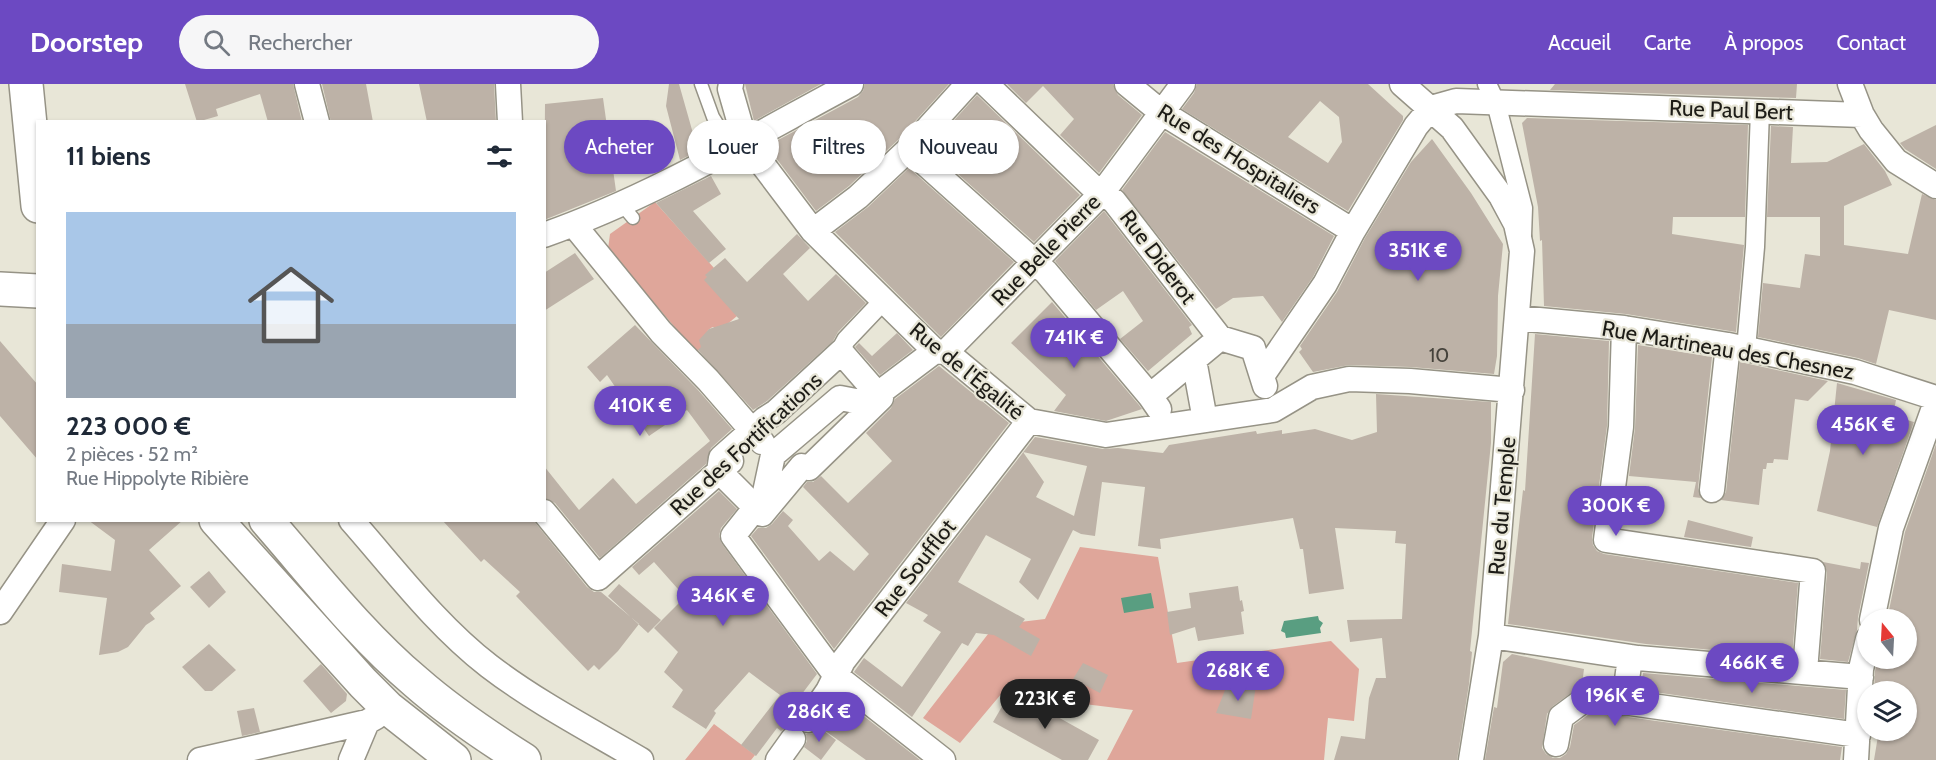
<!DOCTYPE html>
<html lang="fr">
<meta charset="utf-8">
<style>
:root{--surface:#fff;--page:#f6f6f7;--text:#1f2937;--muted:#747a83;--line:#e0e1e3;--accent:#6c49c2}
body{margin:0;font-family:Cabin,sans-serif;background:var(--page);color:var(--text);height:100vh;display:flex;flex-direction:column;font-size:22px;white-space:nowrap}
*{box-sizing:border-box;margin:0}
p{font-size:20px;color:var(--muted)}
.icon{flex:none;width:33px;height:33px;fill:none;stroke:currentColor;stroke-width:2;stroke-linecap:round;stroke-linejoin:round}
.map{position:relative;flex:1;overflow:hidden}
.sheet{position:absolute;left:36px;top:36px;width:510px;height:402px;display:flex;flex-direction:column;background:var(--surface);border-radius:0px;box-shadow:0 2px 4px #0004}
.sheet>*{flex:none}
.hud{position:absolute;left:564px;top:36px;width:570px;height:54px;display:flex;gap:12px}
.needle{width:39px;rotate:342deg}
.tools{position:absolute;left:1857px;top:525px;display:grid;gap:12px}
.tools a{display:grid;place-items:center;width:60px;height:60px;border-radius:50%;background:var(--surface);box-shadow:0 2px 4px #0004;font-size:30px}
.price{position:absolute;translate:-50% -51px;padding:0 14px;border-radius:21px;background:var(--accent);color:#fff;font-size:20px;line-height:39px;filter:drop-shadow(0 2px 3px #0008)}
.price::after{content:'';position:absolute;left:50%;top:36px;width:18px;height:14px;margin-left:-9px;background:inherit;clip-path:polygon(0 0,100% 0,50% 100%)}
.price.current{background:#222;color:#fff}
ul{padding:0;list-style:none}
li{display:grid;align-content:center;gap:12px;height:318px;padding:0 30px}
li+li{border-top:2px solid var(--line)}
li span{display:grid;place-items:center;height:186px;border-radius:0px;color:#555}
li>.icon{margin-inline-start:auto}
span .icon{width:108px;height:108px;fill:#fffc;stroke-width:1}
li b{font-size:26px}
h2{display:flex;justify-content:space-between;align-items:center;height:72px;padding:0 30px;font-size:26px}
.tag{padding:0 21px;border-radius:27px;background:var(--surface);box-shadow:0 2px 4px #0004;font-size:21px;line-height:54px}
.tag.current{background:var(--accent);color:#fff}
header{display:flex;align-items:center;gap:36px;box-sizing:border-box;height:84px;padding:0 30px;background:var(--accent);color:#fff}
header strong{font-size:28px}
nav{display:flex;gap:33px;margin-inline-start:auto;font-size:21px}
.search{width:420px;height:54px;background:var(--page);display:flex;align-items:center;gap:15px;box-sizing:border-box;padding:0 21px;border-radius:33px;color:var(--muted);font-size:22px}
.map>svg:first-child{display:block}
.green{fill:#dfa69a}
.water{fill:#599e81}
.building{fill:#bdb2a7;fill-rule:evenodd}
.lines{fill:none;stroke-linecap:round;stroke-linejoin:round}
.service-casing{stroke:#969386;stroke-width:15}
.pedestrian-casing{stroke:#969386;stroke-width:21}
.minor-casing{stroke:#969386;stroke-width:27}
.secondary-casing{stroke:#969386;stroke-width:36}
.service{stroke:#fff;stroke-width:12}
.pedestrian{stroke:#fff;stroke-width:18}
.minor{stroke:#fff;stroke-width:24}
.secondary{stroke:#fff;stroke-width:33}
.labels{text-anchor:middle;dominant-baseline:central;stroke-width:4.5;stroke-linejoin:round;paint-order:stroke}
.number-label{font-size:20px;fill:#45423b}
.street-label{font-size:22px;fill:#1d1c17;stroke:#e8e6d7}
</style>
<header>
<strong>Doorstep</strong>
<div class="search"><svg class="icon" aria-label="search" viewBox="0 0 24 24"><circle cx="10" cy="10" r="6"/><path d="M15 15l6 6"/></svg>Rechercher</div>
<nav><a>Accueil</a><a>Carte</a><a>À propos</a><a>Contact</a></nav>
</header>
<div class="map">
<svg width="1936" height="676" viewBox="0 0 1936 676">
<rect width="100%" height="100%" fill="#e8e6d7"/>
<path class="green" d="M 655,118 L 714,184 L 706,191 L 737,232 L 719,247 L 713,243 C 703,247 707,255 703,262 C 701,265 698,266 696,268 L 608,165 L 610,150 Z
M 1080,463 L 1158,473 L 1177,579 L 1331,557 L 1359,585 L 1354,637 L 1328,634 L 1324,676 L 1107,676 L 1133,626 L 1068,618 L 1013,596 L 960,659 L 923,634 L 995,541 L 1045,535 Z
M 714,640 L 755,671 L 751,676 L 685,676 Z"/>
<path class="water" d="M 1151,509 L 1154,524 L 1124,529 L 1121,514 Z
M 1318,532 L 1319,536 L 1323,539 L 1320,544 L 1321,549 L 1286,554 L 1285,549 L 1281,547 L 1284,537 Z"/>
<path class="building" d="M 185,0 L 293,0 L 302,38 L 268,38 L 260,10 L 216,25 L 218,32 L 197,38 Z
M 322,0 L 366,0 L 373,38 L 331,38 Z
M 419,0 L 494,0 L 496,38 L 427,38 Z
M 669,0 L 679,0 L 698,67 L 680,76 L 666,22 Z
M 745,0 L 821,0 L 754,37 Z
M 865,0 L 949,0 L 899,55 L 849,102 L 816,127 L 767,62 L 858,13 L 863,7 Z
M 1007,0 L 1113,0 L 1118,11 L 1142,31 L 1099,89 L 1060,51 L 1074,35 L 1043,2 L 1026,19 Z
M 1197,0 L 1368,0 L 1403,32 L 1403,36 L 1348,127 L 1182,25 L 1194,9 ZM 1320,17 L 1339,33 L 1342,58 L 1328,79 L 1288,53 Z
M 1555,0 L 1797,0 L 1796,14 L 1550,6 Z
M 977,11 L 1080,111 L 1034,158 L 929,64 Z
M 603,14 L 616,107 L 544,136 L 545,20 Z
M 1527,34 L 1748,41 L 1745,133 L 1673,133 L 1672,150 L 1744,161 L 1736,248 L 1626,230 L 1544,222 L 1542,156 L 1540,157 L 1538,123 L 1522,39 Z
M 1936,41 L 1936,85 L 1905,65 L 1900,59 Z
M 1771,42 L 1793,43 L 1791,79 L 1827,78 L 1864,60 L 1885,87 L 1892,101 L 1844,122 L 1844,161 L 1908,170 L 1922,110 L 1936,116 L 1936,236 L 1889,226 L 1876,280 L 1858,274 L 1758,253 L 1763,199 L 1800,204 L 1805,170 L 1820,172 L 1820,133 L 1767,133 Z
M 1165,48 L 1334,152 L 1313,193 L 1282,238 L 1263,212 L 1233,214 L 1216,225 L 1122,106 Z
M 1432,55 L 1471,109 L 1503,160 L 1498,212 L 1497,272 L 1494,290 L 1411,283 L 1349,281 L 1313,288 L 1299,268 L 1302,265 L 1300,262 L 1337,208 L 1365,154 L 1411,78 Z
M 909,84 L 1014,178 L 941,253 L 835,148 L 868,123 Z
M 711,92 L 721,110 L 693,127 L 726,165 L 709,179 L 656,119 Z
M 1104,127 L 1192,241 L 1189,243 L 1192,250 L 1148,287 L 1120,255 L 1143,237 L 1123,207 L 1096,226 L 1055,177 Z
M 797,150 L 810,164 L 783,190 L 808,217 L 836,190 L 866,219 L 838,248 L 833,257 L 767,317 L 753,326 L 698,266 L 701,263 L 699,256 L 709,245 L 739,235 L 704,196 L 707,193 L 705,191 L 725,174 L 747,198 Z
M 575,169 L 594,195 L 544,227 L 544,189 Z
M 1052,218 L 1139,321 L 1142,325 L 1106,337 L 1054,327 L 1066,311 L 1011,259 Z
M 635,241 L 698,306 L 732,345 L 711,364 L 706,380 L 600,474 L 555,419 L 544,414 L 544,382 L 579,426 L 613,394 L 636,420 L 710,357 L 687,326 L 649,352 L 607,291 L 600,298 L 587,283 Z
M 897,249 L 913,266 L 880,291 L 855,263 L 859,259 L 872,272 Z
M 1535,250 L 1609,257 L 1607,342 L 1592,454 L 1593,461 L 1597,467 L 1604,470 L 1798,499 L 1792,573 L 1646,560 L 1508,540 L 1523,406 L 1525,407 Z
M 0,257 L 38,301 L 38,376 L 0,332 Z
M 1638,261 L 1712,273 L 1698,404 L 1701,414 L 1693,413 L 1696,398 L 1629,392 L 1635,344 Z
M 1740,278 L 1828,297 L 1808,317 L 1795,315 L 1788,376 L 1774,375 L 1773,379 L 1767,379 L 1766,385 L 1763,385 L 1759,421 L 1721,416 L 1726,408 Z
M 939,282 L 1009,339 L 834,565 L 751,452 L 758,444 L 766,444 L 772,440 L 783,427 L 793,436 L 788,442 L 819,477 L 830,467 L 854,487 L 869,470 L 803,403 L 807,398 L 813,398 L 821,392 L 848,419 L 892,377 L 866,349 L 891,324 L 895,315 Z
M 1837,299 L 1896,316 L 1893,332 L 1914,338 L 1877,443 L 1817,427 L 1830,367 Z
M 1376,310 L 1491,318 L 1491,359 L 1470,567 L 1472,568 L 1469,600 L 1457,676 L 1334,676 L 1341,652 L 1365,655 L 1369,614 L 1376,594 L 1386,594 L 1382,554 L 1350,558 L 1347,536 L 1402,535 L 1406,460 L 1395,459 L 1396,447 L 1335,444 L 1344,505 L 1309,510 L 1303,465 L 1300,465 L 1293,434 L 1160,455 L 1161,465 L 1138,462 L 1145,403 L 1102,398 L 1095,452 L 1081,450 L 1073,446 L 1038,516 L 1019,498 L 1031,475 L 986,451 L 958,498 L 1025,535 L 1019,543 L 1040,555 L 1031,572 L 994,551 L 976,549 L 968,562 L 962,559 L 912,633 L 854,588 L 864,574 L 902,603 L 941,548 L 923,537 L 928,531 L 906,519 L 1035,353 L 1103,365 L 1118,364 L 1163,369 L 1169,361 L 1256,347 L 1257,350 L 1282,346 L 1282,350 L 1315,345 L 1352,356 L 1377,348 ZM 1023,368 L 1087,382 L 1074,432 L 1036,413 L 1044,398 Z
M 1936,360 L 1936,676 L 1874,676 L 1879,646 L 1906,646 L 1906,608 L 1874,608 L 1875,587 L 1878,574 L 1906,574 L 1906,536 L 1887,536 L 1905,448 Z
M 719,407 L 737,425 L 721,444 L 719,452 L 722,460 L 817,590 L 792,623 L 797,627 L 794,634 L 795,641 L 788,642 L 781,647 L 777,644 L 756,672 L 741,661 L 780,611 L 749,588 L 714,627 L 716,629 L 706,645 L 672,623 L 683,606 L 664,588 L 678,568 L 654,544 L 685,513 L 654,478 L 639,491 L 632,483 Z
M 88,436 L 183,436 L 149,466 L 181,502 L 150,529 L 155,535 L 146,541 L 128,563 L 118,568 L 99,571 L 107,514 L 59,508 L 62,480 L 111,487 L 115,456 Z
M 442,436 L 533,436 L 587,503 L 594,508 L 601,508 L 639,540 L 618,567 L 599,586 L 594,581 L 588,587 L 516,512 L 520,508 L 484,475 L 481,478 Z
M 1688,436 L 1753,453 L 1751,463 L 1684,453 Z
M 1823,478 L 1860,485 L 1861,478 L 1869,479 L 1858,533 L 1857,546 L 1848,578 L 1820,575 L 1827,488 Z
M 209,487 L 226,508 L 209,524 L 190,503 Z
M 619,500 L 661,536 L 648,549 L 608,512 Z
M 1238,502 L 1240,517 L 1242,516 L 1244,527 L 1241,528 L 1244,550 L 1198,557 L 1195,543 L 1170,551 L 1167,528 L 1191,524 L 1189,509 Z
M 209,560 L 236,586 L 212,607 L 205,607 L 182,583 Z
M 1512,570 L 1584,585 L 1582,601 L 1553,622 L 1547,630 L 1542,664 L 1546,670 L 1553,674 L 1560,674 L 1566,670 L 1570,663 L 1574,641 L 1592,628 L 1842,663 L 1840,676 L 1485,676 L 1494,623 L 1497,624 L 1503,578 Z
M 1083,579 L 1108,591 L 1100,609 L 1073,595 Z
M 321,580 L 347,610 L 346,617 L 331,629 L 303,597 Z
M 1643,589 L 1846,606 L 1844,635 L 1640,606 Z
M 1256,601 L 1251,635 L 1216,629 L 1225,606 Z
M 1011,607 L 1099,656 L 1088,676 L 1062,676 L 993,638 Z
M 847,619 L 920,676 L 866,676 L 824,646 Z
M 254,624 L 260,648 L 242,652 L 237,627 Z
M 820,644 L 836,656 L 821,676 L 804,663 L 807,657 L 806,650 L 814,649 Z"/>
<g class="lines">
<defs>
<path id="service" d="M 701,0 L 713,33 L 721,46 L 744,56
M 622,121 L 633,134"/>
<path id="pedestrian" d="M 1487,0 L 1496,19 L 1523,124 L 1522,152
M 1746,265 L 1755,163 L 1760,27
M 834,278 L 846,256 L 883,217"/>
<path id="minor" d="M 307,0 L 317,38
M 508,0 L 510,38
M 731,0 L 730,5 L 745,57 L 813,147 L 935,267 L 946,268 L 1029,337 L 1106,351 L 1273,326 L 1312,303 L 1349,295 L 1410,297 L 1512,306
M 986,0 L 1094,104 L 1114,117 L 1220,254
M 1127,0 L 1161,28 L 1353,147
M 1402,0 L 1452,44 L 1501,112 L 1516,140 L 1522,167 L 1491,552 L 1471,676
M 1850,0 L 1862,31
M 1431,24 L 1456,17 L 1862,31 L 1871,46 L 1896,77 L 1936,102
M 909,65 L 1046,188 L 1150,312
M 574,141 L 661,248 L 708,296 L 762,358
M 813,147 L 858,113 L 909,65 L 968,0
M 544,151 C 652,113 750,54 851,0
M 1517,234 L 1624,244 L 1728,261 L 1855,288 L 1936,314
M 1624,244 L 1621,343 L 1606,456 L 1813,487 L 1805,587
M 935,267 L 866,319 L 840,314 L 773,371 L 764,413 L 733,452 L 836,592 L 943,676
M 841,268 L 881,314 L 809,384 L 802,382 L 762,430 L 719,387 L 721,374 L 765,335 L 776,328 Z
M 946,268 L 1102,109 L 1183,0
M 1194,276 L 1205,336
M 1262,292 L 1325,200 L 1353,147 L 1416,42 L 1431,24
M 1159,325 L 1150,312 L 1220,254 L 1253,264 L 1265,302
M 1712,406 L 1728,261
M 544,428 L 598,494 L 731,377
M 351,436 C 395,486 436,541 489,582 C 536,618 590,646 641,676
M 0,528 L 63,436
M 1872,536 L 1891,444 L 1936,318
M 1491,552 L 1638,574 L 1861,593
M 1624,619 L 1630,573
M 808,636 L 828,607 L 843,577 L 1029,337
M 1556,660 L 1561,633 L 1588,613 L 1858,651
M 200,676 L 367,638
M 351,676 L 367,638 L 376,633
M 778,676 L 793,655
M 1856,676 L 1861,585 L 1868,555"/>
<path id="secondary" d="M 26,0 L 38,122
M 0,205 L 38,207
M 216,436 L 363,599 L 388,624 L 454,676
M 266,436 C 314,491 360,551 416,598 C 449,627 486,652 524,676"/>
</defs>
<use href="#service" class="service-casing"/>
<use href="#pedestrian" class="pedestrian-casing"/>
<use href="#minor" class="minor-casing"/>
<use href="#secondary" class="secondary-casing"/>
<use href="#service" class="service"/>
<use href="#pedestrian" class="pedestrian"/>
<use href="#minor" class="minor"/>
<use href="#secondary" class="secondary"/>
</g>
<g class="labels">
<g class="number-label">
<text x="1439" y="271">10</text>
</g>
<g class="street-label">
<text transform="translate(1731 26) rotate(2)">Rue Paul Bert</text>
<text transform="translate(1239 75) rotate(32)">Rue des Hospitaliers</text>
<text transform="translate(1046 166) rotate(-46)">Rue Belle Pierre</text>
<text transform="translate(1158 173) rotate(53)">Rue Diderot</text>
<text transform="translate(1728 266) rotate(10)">Rue Martineau des Chesnez</text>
<text transform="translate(967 287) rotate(39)">Rue de l'Égalité</text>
<text transform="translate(746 360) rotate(-43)">Rue des Fortifications</text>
<text transform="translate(1502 422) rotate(-85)">Rue du Temple</text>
<text transform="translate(915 484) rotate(-52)">Rue Soufflot</text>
</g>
</g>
</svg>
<div class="tools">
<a><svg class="needle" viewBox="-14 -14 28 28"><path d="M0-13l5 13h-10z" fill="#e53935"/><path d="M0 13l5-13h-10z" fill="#747a83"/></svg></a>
<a><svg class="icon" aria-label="layers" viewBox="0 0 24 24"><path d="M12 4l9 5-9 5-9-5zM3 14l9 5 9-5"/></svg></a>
</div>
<b class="price" style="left:1418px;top:198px">351K €</b>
<b class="price" style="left:1074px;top:285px">741K €</b>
<b class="price" style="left:640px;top:353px">410K €</b>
<b class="price" style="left:1863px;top:372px">456K €</b>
<b class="price" style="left:1616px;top:453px">300K €</b>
<b class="price" style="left:723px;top:543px">346K €</b>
<b class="price" style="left:1752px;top:610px">466K €</b>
<b class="price" style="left:1238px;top:618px">268K €</b>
<b class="price" style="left:1615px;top:643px">196K €</b>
<b class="price current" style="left:1045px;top:646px">223K €</b>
<b class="price" style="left:819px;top:659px">286K €</b>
<div class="hud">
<a class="tag current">Acheter</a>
<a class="tag">Louer</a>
<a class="tag">Filtres</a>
<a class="tag">Nouveau</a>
</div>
<section class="sheet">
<h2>11 biens<svg class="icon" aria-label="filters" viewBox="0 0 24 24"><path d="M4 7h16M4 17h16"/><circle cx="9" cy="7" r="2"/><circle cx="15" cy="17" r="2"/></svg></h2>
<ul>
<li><span style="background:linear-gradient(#a9c7e8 60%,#9aa5b1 0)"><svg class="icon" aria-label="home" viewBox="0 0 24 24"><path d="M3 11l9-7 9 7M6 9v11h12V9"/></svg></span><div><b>223 000 €</b><p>2 pièces · 52 m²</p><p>Rue Hippolyte Ribière</p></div></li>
</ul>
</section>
</div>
